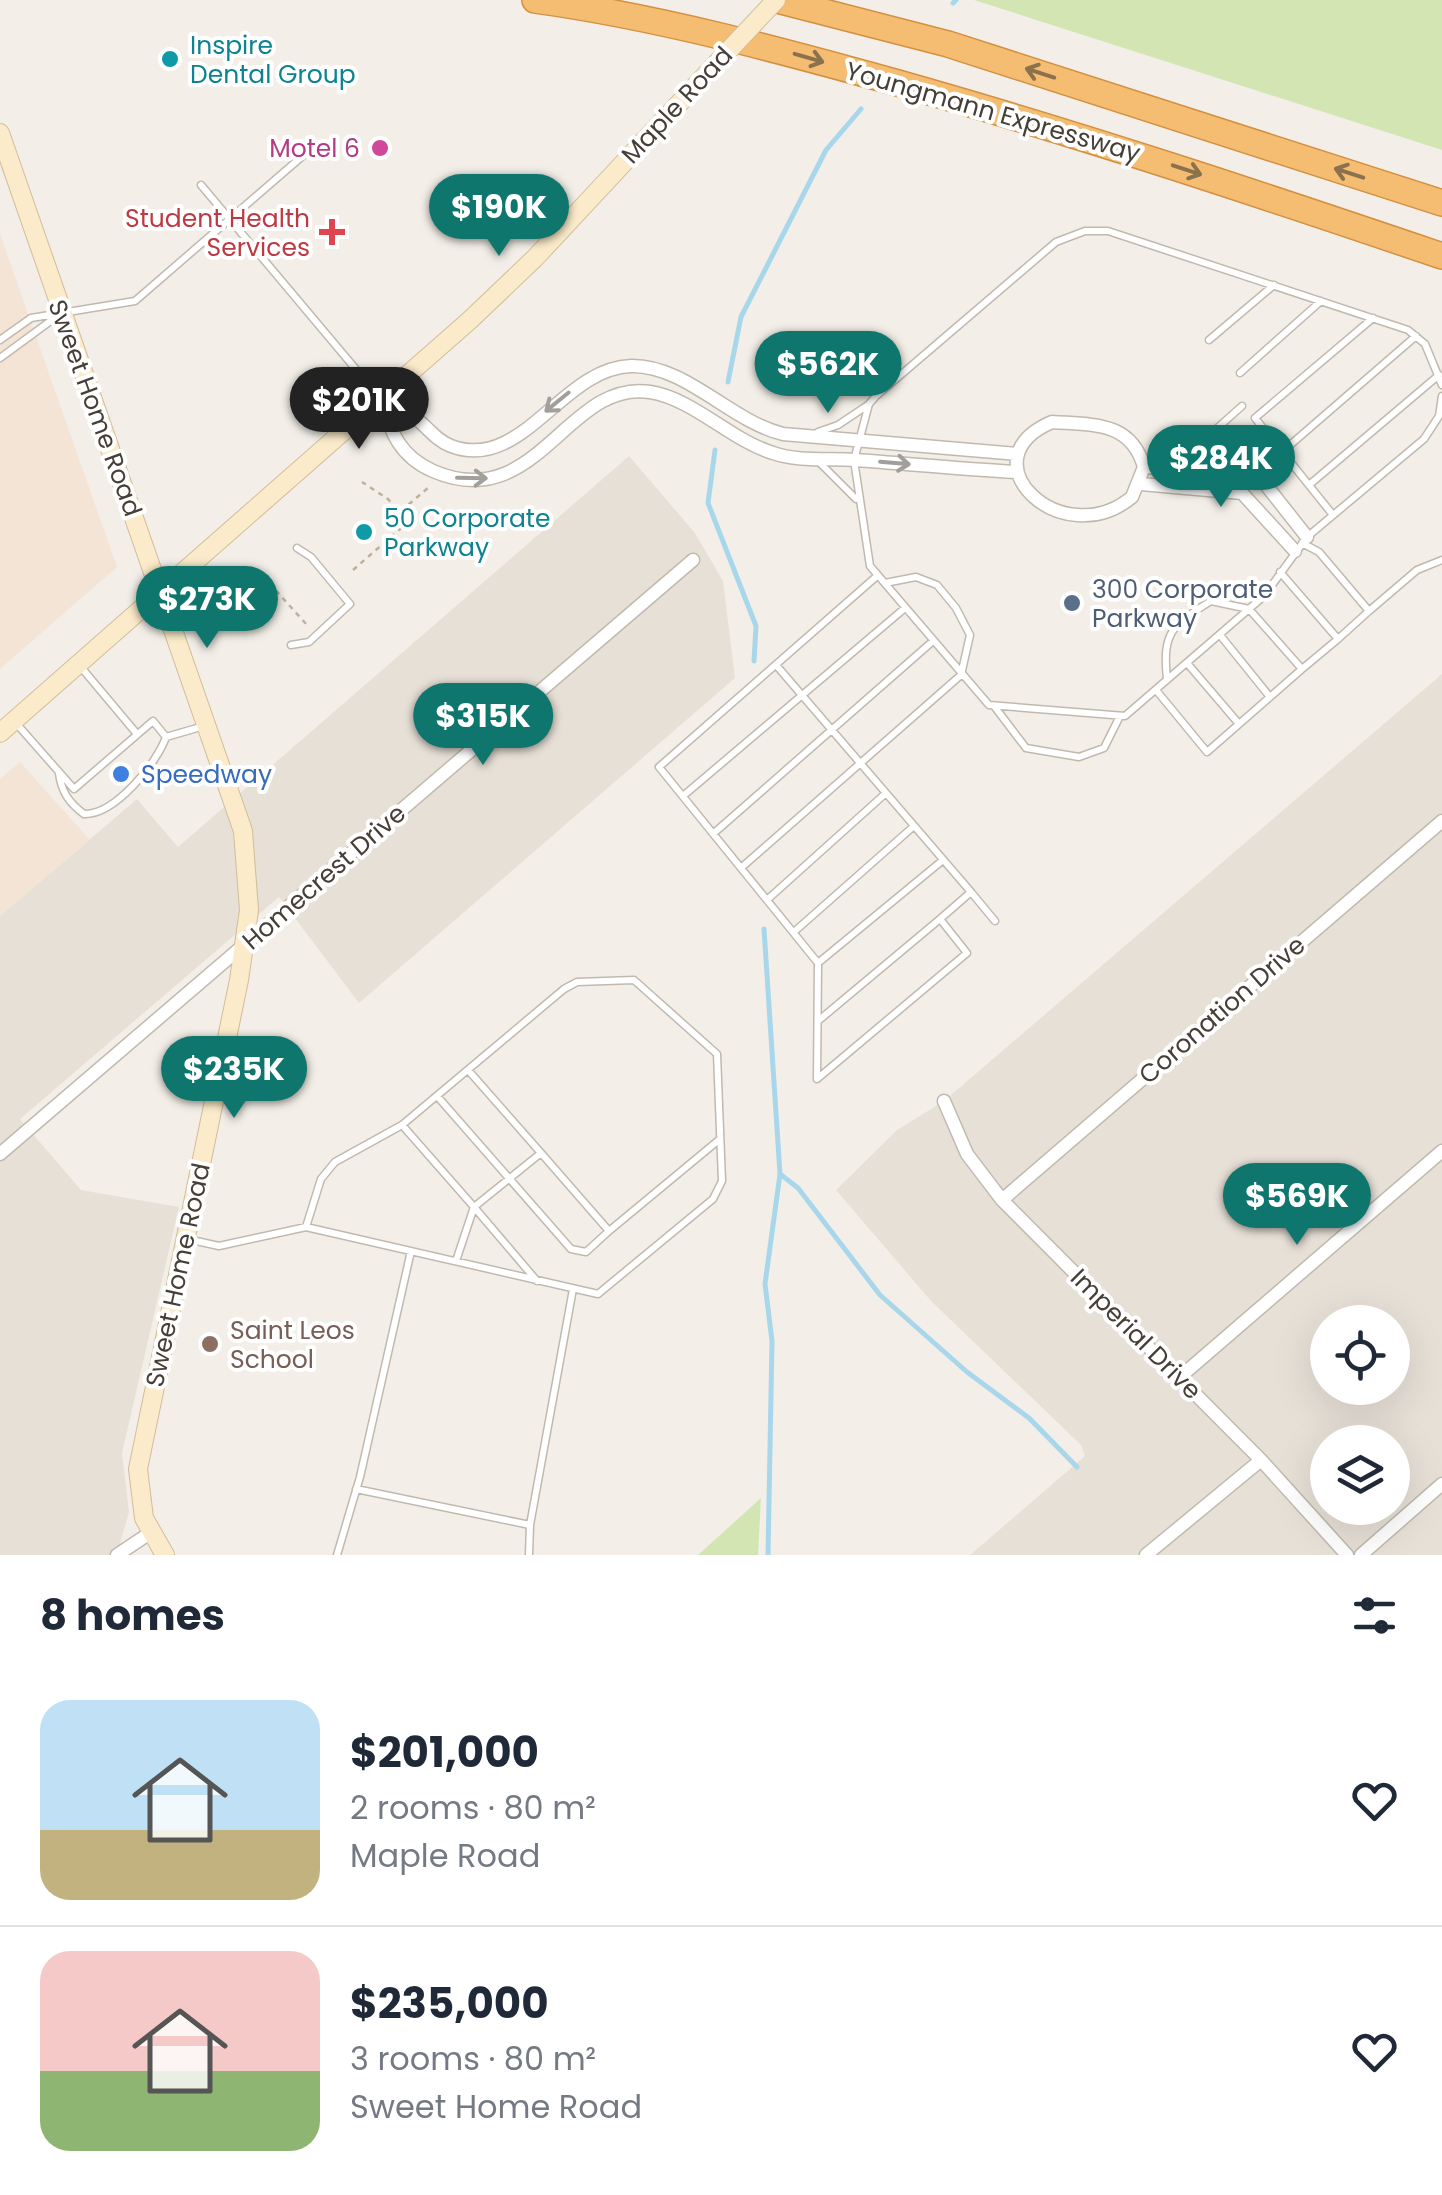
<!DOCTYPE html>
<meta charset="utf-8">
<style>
:root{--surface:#fff;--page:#f2f2f3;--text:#1f2937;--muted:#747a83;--line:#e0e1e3;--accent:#0f766e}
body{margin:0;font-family:Poppins,sans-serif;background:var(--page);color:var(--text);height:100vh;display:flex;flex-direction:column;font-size:38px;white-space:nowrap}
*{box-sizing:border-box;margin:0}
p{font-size:32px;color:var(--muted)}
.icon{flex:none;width:55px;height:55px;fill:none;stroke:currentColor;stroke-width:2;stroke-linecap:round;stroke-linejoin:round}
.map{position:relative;height:1555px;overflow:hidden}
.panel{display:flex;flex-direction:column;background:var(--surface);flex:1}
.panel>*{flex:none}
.controls{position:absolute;left:1310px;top:1305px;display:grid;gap:20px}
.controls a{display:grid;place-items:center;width:100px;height:100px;border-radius:50%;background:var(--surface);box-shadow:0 10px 40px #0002;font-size:50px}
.price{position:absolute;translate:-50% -85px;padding:0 22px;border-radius:35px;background:var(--accent);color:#fff;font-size:32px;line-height:65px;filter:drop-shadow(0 2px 5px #0008)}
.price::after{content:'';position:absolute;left:50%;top:60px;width:30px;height:22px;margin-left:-15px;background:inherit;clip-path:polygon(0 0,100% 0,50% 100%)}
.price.selected{background:#222;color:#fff}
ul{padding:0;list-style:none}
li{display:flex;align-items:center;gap:30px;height:250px;padding:0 40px}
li+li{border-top:2px solid var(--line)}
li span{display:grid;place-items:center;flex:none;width:280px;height:200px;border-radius:30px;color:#555}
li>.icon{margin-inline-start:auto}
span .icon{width:120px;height:120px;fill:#fffc;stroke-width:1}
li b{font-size:42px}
h2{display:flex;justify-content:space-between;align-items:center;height:120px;padding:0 40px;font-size:42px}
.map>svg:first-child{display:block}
.residential{fill:#e7e0d7;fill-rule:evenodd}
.commercial{fill:#f4e4d5}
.green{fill:#d3e5b3}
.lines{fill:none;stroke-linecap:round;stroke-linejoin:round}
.stream{stroke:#a8d7ec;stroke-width:5}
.lane-casing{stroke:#c1b9ae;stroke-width:9}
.street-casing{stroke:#c1b9ae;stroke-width:15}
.secondary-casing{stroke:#d0bd9a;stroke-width:20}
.highway-casing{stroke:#d49041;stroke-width:28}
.path{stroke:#bfb09d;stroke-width:2.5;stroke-dasharray:5 5;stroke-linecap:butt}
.lane{stroke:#fff;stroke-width:6}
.street{stroke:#fff;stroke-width:12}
.secondary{stroke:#fbebca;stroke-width:18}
.highway{stroke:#f5bd71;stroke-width:25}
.secondary-bridge-casing{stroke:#d0bd9a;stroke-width:20;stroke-linecap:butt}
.secondary-bridge{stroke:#fbebca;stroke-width:18}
.oneway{stroke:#8c714e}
.oneway2{stroke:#a29f9b}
.culture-dot{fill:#0f9aa8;stroke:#fff;stroke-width:4}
.hotel-dot{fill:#d1479c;stroke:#fff;stroke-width:4}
.health-dot{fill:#e0444e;stroke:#fff;stroke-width:4}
.service-dot{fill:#5c6f8a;stroke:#fff;stroke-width:4}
.shop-dot{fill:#3f7fe0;stroke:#fff;stroke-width:4}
.education-dot{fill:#8d6e63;stroke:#fff;stroke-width:4}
.labels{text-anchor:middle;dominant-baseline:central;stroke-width:8;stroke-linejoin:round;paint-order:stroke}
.culture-label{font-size:25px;fill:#0d838f;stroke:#fff;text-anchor:start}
.street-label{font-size:25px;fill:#463f37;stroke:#fff}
.hotel-label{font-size:25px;fill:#b23c85;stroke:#fff;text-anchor:end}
.health-label{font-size:25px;fill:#be3a42;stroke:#fff;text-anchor:end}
.service-label{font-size:25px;fill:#4e5e75;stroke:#fff;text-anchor:start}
.shop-label{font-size:25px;fill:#366cbe;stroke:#fff;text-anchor:start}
.education-label{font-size:25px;fill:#785e54;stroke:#fff;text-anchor:start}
</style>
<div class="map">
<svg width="1442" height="1555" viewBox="0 0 1442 1555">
<rect width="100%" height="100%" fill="#f3efe8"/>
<path class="residential" d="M 629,456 L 695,533 L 723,581 L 735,678 L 359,1003 L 279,897 L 20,1119 L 81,1190 L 179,1207 L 122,1453 L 129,1512 L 117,1555 L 0,1555 L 0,916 L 137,799 L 178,847 Z
M 1442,674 L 1442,1555 L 970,1555 L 1085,1456 L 1081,1445 L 931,1301 L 836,1190 L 897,1130 L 944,1101 ZM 1328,1322 L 1392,1322 L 1392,1388 L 1328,1388 ZM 1328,1442 L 1392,1442 L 1392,1508 L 1328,1508 Z"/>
<path class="commercial" d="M 0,234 L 117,567 L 0,669 Z
M 20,762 L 90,840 L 0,916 L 0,779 Z"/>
<path class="green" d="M 974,0 L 1442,0 L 1442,150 Z
M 761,1498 L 758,1555 L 698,1555 Z"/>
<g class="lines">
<path class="stream" d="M 953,3 L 956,0
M 728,382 L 741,317 L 826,150 L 861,109
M 715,450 L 708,503 L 756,626 L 754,661
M 764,929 L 780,1174 L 765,1284 L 772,1341 L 768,1555
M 780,1174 L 798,1188 L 880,1295 L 967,1372 L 1029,1418 L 1077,1467"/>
<defs>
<path id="lane" d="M 201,185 L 380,398
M 0,340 L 31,318 L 135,301 L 313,147
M 1209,340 L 1274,285
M 0,358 L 60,314
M 1240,373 L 1321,301
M 1442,385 L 1425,344 L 1408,330 L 1108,231 L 1085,231 L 1056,242 L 876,396 L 869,404 L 854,460 L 870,566 L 989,705 L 1125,716 L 1264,596 L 1307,537 L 1424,439 L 1439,416 L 1442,396
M 818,432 L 838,425 L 868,405
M 1282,452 L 1416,336
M 819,462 L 856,499
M 1309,485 L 1439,375
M 1189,487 L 1196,447 L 1242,406
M 1333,515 L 1255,418 L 1373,318
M 1302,543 L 1319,552 L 1369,611 L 1338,639
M 1280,572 L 1338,639 L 1302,669
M 877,576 L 659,767 L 818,963 L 817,1079 L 967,953 L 940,919 L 971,892 L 995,921
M 1369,611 L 1417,570 L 1442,560
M 1220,635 L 1270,697
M 291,645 L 309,642 L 350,604 L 311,557 L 297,548
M 1187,663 L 1239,724
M 776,665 L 971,892
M 80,666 L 137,734
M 1156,690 L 1207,752 L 1302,669 L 1249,609 L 1211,601 C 1172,625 1162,632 1167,679
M 994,706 L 1026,748 L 1079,757 L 1104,748 L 1120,716
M 15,722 L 74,789 L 153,721 L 166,737
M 166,737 L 204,726
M 59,773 C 61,791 69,803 84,814 C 115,815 157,763 166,737
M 683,796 L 905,608
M 714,833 L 933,641
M 742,867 L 961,675 L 970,635 L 956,608 L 937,585 L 916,577 L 885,583
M 768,899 L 886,793
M 795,931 L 914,826
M 818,963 L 943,860
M 818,1021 L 940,919
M 468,1070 L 541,1153 L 474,1207 L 537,1281
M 437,1096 L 571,1249 L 586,1252 L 609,1231
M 402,1125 L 474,1207 L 456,1261
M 541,1153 L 609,1231 L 720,1139
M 187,1239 L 219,1246 L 306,1227 L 598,1294 L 713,1199 L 722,1181 L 717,1054 L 634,980 L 577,982 L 564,989 L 402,1125 L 335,1162 L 321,1179 L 306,1227
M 356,1489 L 530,1525 L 573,1289
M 337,1555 L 360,1477 L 411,1251
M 529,1555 L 530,1525"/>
<path id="street" d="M 382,400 C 390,433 401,457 433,471 C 537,516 567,379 650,392 C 694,399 730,440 773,453 C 799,462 829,458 856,460 C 910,464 963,469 1016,472
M 382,400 C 391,404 401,408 409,413 C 425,423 433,439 451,446 C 522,473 562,368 631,366 C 686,365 730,421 783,434 L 1018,454
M 1052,422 C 1093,425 1131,421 1144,467 L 1132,497 C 1062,555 963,460 1052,422 Z
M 1144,467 L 1248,473 L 1262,480 L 1307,537
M 1141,484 L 1242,493 L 1295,551
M 944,1101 L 967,1154 L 1002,1200 L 1261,1460 L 1347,1555
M 0,1154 L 693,560
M 1002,1200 L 1442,821
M 1180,1377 L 1442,1151
M 117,1555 L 150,1533
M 1146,1555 L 1261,1460
M 1361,1555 L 1442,1484"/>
<path id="secondary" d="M 0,133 L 243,831 L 249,910 L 239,980 L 138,1469 L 144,1518 L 165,1555
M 0,733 L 470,320 L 535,258 L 699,82"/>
<path id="highway" d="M 535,0 C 658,17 779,50 898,83 C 1082,135 1262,195 1442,256
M 777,0 L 948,44 L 1442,203"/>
</defs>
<use href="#lane" class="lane-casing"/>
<use href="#street" class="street-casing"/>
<use href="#secondary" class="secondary-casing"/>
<use href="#highway" class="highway-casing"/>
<path class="path" d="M 401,511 L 429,487
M 353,570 L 408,522 L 388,499 L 362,482
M 269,583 L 308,626"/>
<use href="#lane" class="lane"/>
<use href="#street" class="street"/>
<use href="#secondary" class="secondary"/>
<use href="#highway" class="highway"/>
<defs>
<path id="secondary-bridge" d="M 699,82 L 776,0"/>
</defs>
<use href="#secondary-bridge" class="secondary-bridge-casing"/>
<use href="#secondary-bridge" class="secondary-bridge"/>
</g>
<defs><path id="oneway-shaft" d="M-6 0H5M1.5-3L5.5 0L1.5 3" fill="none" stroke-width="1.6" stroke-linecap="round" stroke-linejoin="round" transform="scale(2.5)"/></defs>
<g class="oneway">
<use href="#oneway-shaft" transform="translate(809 58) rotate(16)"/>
<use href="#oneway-shaft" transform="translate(1040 73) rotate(-162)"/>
<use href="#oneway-shaft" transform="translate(1187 170) rotate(18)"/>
<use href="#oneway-shaft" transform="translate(1349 173) rotate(-162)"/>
</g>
<g class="oneway2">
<use href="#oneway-shaft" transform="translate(557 402) rotate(141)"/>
<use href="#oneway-shaft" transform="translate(895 463) rotate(5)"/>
<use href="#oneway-shaft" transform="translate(472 478) rotate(1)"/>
</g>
<g class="culture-dot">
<circle cx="170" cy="59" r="10"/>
<circle cx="364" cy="532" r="10"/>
</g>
<circle class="hotel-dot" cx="380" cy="148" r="10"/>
<path class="health-dot" d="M327 217h10v10h10v10h-10v10h-10v-10h-10v-10h10z"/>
<circle class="service-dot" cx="1072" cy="603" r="10"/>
<circle class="shop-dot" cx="121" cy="774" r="10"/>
<circle class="education-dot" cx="210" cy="1344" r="10"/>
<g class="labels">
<g class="culture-label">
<text x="190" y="45">Inspire<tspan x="190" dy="29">Dental Group</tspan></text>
<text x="384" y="518">50 Corporate<tspan x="384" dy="29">Parkway</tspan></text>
</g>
<g class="street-label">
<text transform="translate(677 105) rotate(-47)">Maple Road</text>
<text transform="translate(993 112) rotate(16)">Youngmann Expressway</text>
<text transform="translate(95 408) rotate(70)">Sweet Home Road</text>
<text transform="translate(324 877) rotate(-41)">Homecrest Drive</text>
<text transform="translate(1222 1010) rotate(-41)">Coronation Drive</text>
<text transform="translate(178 1275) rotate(-78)">Sweet Home Road</text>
<text transform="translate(1136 1334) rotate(45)">Imperial Drive</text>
</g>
<g class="hotel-label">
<text x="360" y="148">Motel 6</text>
</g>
<g class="health-label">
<text x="310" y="218">Student Health<tspan x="310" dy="29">Services</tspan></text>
</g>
<g class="service-label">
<text x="1092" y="589">300 Corporate<tspan x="1092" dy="29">Parkway</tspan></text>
</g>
<g class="shop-label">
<text x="141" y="774">Speedway</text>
</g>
<g class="education-label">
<text x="230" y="1330">Saint Leos<tspan x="230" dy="29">School</tspan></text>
</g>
</g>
</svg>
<div class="controls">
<a><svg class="icon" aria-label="locate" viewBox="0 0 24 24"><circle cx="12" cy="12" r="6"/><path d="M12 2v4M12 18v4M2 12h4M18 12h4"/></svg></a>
<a><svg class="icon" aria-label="layers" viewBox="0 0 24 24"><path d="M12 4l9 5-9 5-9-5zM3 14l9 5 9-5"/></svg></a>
</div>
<b class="price" style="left:499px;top:259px">$190K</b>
<b class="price" style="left:828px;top:416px">$562K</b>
<b class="price selected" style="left:359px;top:452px">$201K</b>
<b class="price" style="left:1221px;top:510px">$284K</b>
<b class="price" style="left:207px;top:651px">$273K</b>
<b class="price" style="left:483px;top:768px">$315K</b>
<b class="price" style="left:234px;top:1121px">$235K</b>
<b class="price" style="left:1297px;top:1248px">$569K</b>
</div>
<section class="panel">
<h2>8 homes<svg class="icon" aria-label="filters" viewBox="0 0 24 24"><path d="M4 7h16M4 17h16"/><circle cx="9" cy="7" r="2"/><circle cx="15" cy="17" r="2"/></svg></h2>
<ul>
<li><span style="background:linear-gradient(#bfe0f5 65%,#c2b280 0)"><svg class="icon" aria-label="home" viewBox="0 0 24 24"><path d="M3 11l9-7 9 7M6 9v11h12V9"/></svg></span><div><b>$201,000</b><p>2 rooms · 80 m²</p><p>Maple Road</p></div><svg class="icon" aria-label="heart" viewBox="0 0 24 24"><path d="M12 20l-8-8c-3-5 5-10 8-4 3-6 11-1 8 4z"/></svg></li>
<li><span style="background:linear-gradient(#f6c9c9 60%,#8fb573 0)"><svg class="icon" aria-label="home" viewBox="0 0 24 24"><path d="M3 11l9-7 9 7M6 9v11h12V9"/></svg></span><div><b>$235,000</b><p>3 rooms · 80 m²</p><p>Sweet Home Road</p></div><svg class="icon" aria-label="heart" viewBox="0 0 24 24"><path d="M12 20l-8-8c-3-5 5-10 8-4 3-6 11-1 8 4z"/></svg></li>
</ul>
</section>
